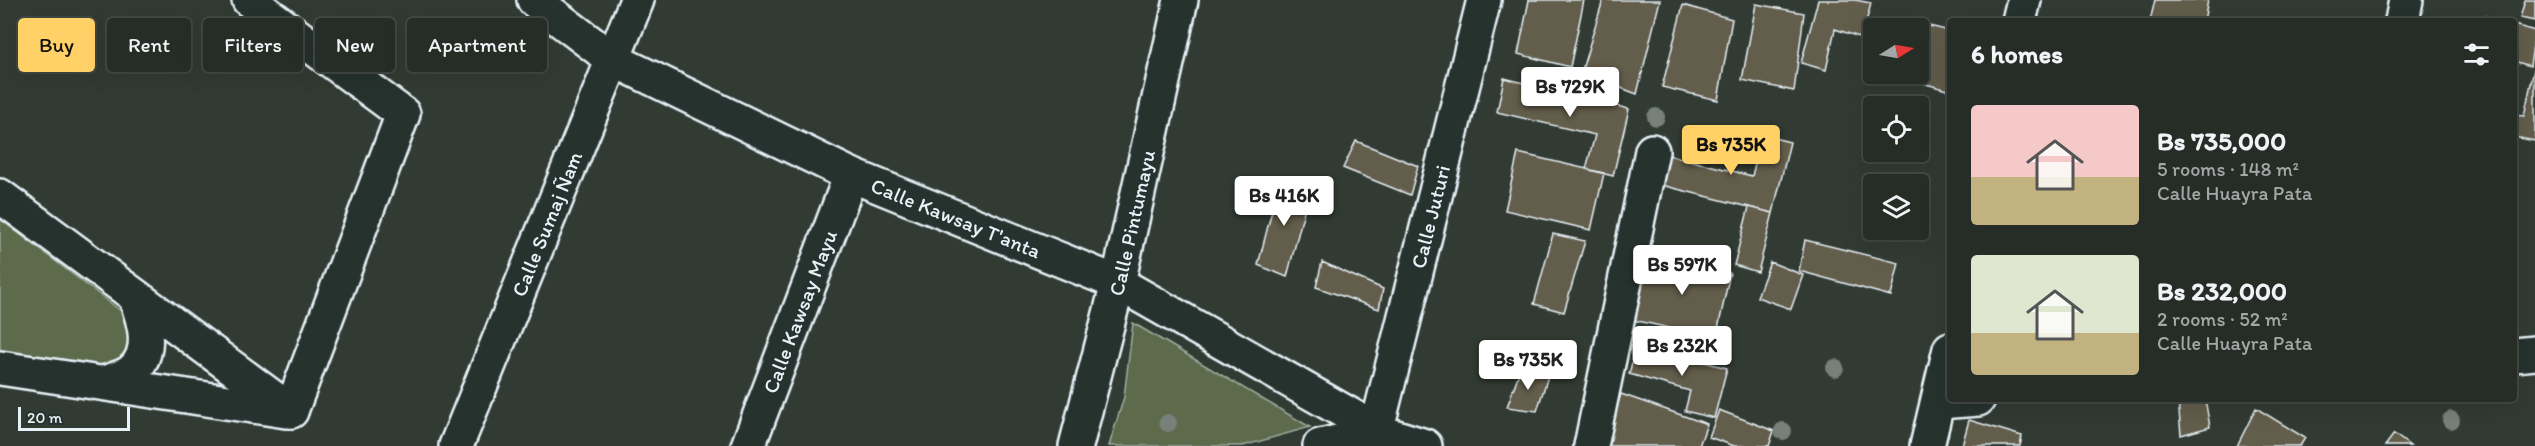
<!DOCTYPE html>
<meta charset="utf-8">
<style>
:root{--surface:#262c26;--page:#2e342e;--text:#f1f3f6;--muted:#a4a7a7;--line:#424843;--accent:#ffd166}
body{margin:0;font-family:Itim,sans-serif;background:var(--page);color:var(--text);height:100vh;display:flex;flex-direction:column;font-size:22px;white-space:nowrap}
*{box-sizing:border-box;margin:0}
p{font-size:20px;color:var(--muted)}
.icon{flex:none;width:33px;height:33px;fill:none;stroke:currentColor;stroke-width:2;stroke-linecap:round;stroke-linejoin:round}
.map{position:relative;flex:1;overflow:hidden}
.sheet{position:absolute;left:1947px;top:18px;width:570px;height:384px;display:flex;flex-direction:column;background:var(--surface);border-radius:6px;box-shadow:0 6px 24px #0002,0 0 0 2px var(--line)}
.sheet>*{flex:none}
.hud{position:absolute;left:18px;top:18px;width:570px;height:54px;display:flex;gap:12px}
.needle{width:39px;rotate:79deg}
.buttons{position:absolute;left:1863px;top:18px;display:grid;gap:12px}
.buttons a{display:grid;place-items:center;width:66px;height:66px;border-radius:6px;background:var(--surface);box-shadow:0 6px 24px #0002,0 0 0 2px var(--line);font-size:30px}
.scale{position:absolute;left:18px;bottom:15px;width:112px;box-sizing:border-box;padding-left:6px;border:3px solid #e8f1f8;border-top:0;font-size:16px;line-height:21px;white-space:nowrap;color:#e8f1f8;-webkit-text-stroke:4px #26332d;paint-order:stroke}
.price{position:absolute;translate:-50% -51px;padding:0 14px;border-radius:6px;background:#fff;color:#222;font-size:20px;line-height:39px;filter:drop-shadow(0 2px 3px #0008)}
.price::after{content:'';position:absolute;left:50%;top:36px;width:18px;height:14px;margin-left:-9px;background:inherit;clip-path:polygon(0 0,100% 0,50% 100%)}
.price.active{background:var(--accent);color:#111}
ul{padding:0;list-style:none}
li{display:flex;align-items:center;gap:18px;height:150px;padding:0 24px}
li span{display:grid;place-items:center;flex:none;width:168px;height:120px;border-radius:6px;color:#555}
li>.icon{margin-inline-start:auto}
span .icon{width:72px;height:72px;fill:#fffc;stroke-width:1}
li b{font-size:26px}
h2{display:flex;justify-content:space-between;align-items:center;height:72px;padding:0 24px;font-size:26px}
.chip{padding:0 21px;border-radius:6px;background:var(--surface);box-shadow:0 6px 24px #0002,0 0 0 2px var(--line);font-size:21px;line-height:54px}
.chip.active{background:var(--accent);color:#111}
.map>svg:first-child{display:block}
.green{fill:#5d6b4c;stroke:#a2aea2;stroke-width:1.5}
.building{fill:#635d4c;stroke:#e8f1f8;stroke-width:1.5}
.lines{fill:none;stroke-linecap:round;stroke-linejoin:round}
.minor-casing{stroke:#e8f1f8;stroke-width:38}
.minor{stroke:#26332d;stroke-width:33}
.tree{fill:#778179}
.labels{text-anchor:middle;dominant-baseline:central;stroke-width:4.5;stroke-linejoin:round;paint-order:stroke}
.street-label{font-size:21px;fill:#e8f1f8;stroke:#26332d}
</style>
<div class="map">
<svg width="2535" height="446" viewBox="0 0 2535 446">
<rect width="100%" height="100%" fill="#323b33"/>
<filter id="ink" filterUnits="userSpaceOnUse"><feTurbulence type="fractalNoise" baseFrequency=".0167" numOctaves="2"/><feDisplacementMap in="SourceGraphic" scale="12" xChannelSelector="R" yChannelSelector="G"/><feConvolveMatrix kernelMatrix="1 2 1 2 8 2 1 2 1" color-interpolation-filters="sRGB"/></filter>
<g filter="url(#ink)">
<path class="green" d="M 0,219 L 134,321 L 133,353 L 107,370 L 0,353 Z
M 1133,323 L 1310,427 L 1243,446 L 1109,446 L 1124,397 Z"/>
<path class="building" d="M 1529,0 L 1584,0 L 1570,67 L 1518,54 Z
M 1603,0 L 1660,0 L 1637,94 L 1581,73 Z
M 1818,0 L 1855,0 L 1871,3 L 1862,38 L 1835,29 L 1826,70 L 1801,63 Z
M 2155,0 L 2208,0 L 2204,21 L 2150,21 Z
M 2525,0 L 2535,0 L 2535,21 L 2520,18 Z
M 1756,4 L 1804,13 L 1794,91 L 1742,80 Z
M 1683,5 L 1732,19 L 1718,100 L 1662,87 Z
M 2484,16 L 2501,21 L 2482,21 Z
M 1917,23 L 1950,31 L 1950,91 L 1899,76 L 1900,74 L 1918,74 L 1918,28 L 1915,28 Z
M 2514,25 L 2535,31 L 2530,66 L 2514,61 Z
M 2535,65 L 2535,141 L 2514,137 L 2514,115 L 2524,116 Z
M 1504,78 L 1629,109 L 1613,176 L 1586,169 L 1595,135 L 1497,112 Z
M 1749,132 L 1790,142 L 1773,213 L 1653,183 L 1661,153 L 1752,176 L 1758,151 L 1745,148 Z
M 1356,141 L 1418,166 L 1410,195 L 1343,168 Z
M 1518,153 L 1604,173 L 1591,230 L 1505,210 Z
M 1280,179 L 1310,188 L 1287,277 L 1258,265 Z
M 1749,207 L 1773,213 L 1758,272 L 1734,265 Z
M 1553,234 L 1585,241 L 1564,312 L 1534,304 Z
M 1805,240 L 1899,263 L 1891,296 L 1799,271 Z
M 1647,255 L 1730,273 L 1716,338 L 1633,320 Z
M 1322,262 L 1383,289 L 1379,309 L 1316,287 Z
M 1770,262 L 1803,275 L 1791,309 L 1757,297 Z
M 1637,344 L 1727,368 L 1714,418 L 1685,411 L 1690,391 L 1629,374 Z
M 1520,370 L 1548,376 L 1537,411 L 1507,407 Z
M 1621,394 L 1707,424 L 1699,446 L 1604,446 Z
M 2178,399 L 2205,399 L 2210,427 L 2181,435 Z
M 2256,408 L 2305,438 L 2300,446 L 2237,446 Z
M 1719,410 L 1774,431 L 1769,446 L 1734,446 L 1709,437 Z
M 1969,420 L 2022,436 L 2020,446 L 1962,446 Z
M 2394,434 L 2410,446 L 2385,446 Z"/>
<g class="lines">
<defs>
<g id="minor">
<path d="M 249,0 L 403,114 L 291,411"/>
<path id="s1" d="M 534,0 L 612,59 L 851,175 L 1118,283 L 1380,432"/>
<path d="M 2019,21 L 2024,0"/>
<path d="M 2402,21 L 2406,0"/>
<path d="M 0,196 L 291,411"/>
<path d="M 2514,355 L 2535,353"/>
<path d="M 0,368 L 286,411"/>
<path d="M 104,383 C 112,380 124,377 131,372 C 155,353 144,320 135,296"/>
<path d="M 1939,402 L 1978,399"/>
<path id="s2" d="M 1380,432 L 1378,424 L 1484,0"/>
<path id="s3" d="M 456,446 L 637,0"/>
<path id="s4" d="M 748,446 L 851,175"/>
<path id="s5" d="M 1076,446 L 1118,283 L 1181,0"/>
<path d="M 1320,446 L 1380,432 L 1425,446"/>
<path d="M 1591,446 L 1652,151"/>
<path d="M 1927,446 L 1950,349"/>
</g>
</defs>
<use href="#minor" class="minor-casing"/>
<use href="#minor" class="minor"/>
</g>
<g class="tree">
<circle cx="1656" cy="117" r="9"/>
<circle cx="1835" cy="368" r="9"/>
<circle cx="2451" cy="420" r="9"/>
<circle cx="1168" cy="423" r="9"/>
<circle cx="1783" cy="431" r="9"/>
</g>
</g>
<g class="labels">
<g class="street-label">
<text stroke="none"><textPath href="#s2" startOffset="222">Calle Juturi</textPath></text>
<text stroke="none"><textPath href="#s1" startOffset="477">Calle Kawsay T'anta</textPath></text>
<text stroke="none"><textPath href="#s3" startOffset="240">Calle Sumaj Ñam</textPath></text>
<text stroke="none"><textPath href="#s5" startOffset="230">Calle Pintumayu</textPath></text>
<text stroke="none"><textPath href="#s4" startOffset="144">Calle Kawsay Mayu</textPath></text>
</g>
</g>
</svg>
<div class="buttons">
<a><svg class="needle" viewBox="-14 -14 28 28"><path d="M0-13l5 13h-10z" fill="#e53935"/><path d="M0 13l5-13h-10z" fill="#a4a7a7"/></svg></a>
<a><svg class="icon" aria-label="locate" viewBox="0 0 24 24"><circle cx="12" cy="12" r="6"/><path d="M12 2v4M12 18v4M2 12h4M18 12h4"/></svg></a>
<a><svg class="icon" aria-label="layers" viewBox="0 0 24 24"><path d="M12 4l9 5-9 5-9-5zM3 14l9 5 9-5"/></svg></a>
</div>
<div class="scale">20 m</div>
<b class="price" style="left:1570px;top:118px">Bs 729K</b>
<b class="price active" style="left:1731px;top:176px">Bs 735K</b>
<b class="price" style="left:1284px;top:227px">Bs 416K</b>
<b class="price" style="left:1682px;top:296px">Bs 597K</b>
<b class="price" style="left:1682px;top:377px">Bs 232K</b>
<b class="price" style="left:1528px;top:391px">Bs 735K</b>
<div class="hud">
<a class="chip active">Buy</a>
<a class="chip">Rent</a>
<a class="chip">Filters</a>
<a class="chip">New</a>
<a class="chip">Apartment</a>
</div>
<section class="sheet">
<h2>6 homes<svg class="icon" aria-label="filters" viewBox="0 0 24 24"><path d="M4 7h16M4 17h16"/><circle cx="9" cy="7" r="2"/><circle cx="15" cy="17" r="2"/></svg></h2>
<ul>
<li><span style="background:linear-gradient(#f6c9c9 60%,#c2b280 0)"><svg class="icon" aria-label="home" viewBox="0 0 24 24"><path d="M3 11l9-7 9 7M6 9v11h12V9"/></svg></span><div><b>Bs 735,000</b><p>5 rooms · 148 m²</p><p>Calle Huayra Pata</p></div></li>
<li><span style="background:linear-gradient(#dfe7d0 65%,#c2b280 0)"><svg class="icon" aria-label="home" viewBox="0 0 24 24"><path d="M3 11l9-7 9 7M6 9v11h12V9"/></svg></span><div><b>Bs 232,000</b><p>2 rooms · 52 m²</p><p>Calle Huayra Pata</p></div></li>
</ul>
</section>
</div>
